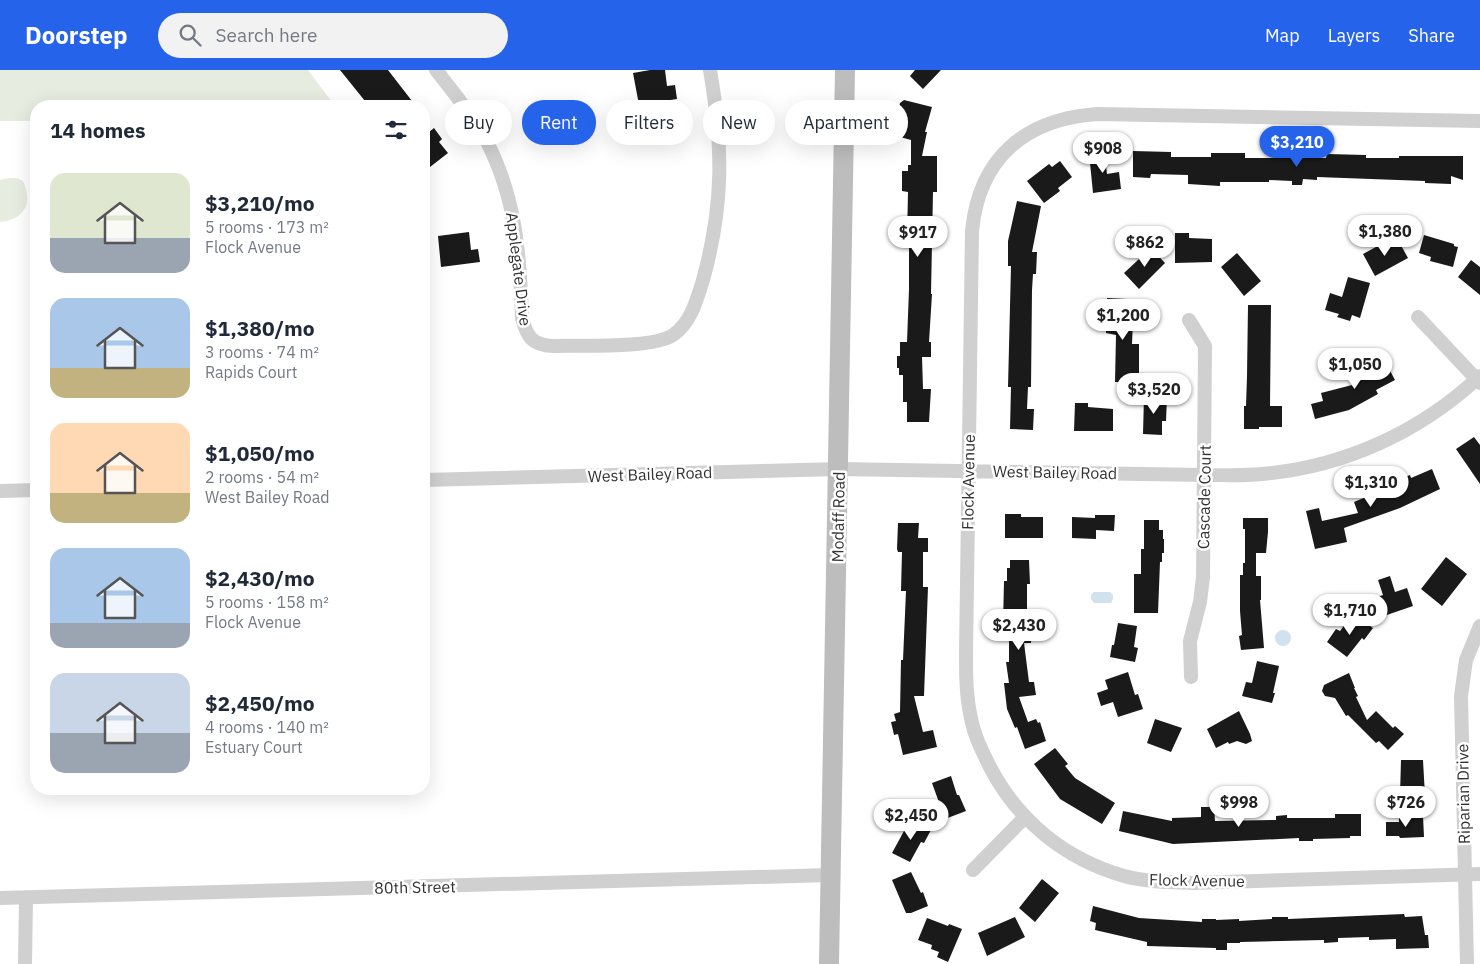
<!DOCTYPE html>
<meta charset="utf-8">
<style>
:root{--surface:#fff;--page:#f2f2f3;--text:#1f2937;--muted:#747a83;--accent:#2563eb}
body{margin:0;font-family:"IBM Plex Sans",sans-serif;background:var(--page);color:var(--text);height:100vh;display:flex;flex-direction:column;font-size:19px;white-space:nowrap}
*{box-sizing:border-box;margin:0}
p{font-size:16px;color:var(--muted)}
.icon{flex:none;width:28px;height:28px;fill:none;stroke:currentColor;stroke-width:2;stroke-linecap:round;stroke-linejoin:round}
.map{position:relative;flex:1;overflow:hidden}
.details{position:absolute;left:30px;top:30px;width:400px;height:695px;display:flex;flex-direction:column;background:var(--surface);border-radius:20px;box-shadow:0 5px 20px #0002}
.details>*{flex:none}
.hud{position:absolute;left:445px;top:30px;width:475px;height:45px;display:flex;gap:10px}
.price{position:absolute;translate:-50% -42px;padding:0 11px;border-radius:18px;background:#fff;color:#222;font-size:16px;line-height:32px;filter:drop-shadow(0 1px 2px #0008)}
.price::after{content:'';position:absolute;left:50%;top:30px;width:15px;height:11px;margin-left:-8px;background:inherit;clip-path:polygon(0 0,100% 0,50% 100%)}
.price.active{background:var(--accent);color:#fff}
ul{padding:0;list-style:none}
li{display:flex;align-items:center;gap:15px;height:125px;padding:0 20px}
li span{display:grid;place-items:center;flex:none;width:140px;height:100px;border-radius:15px;color:#555}
li>.icon{margin-inline-start:auto}
span .icon{width:60px;height:60px;fill:#fffc;stroke-width:1}
li b{font-size:21px}
h2{display:flex;justify-content:space-between;align-items:center;height:60px;padding:0 20px;font-size:21px}
.chip{padding:0 18px;border-radius:22px;background:var(--surface);box-shadow:0 5px 20px #0002;font-size:18px;line-height:45px}
.chip.active{background:var(--accent);color:#fff}
header{display:flex;align-items:center;gap:30px;box-sizing:border-box;height:70px;padding:0 25px;background:var(--accent);color:#fff}
header strong{font-size:24px}
nav{display:flex;gap:28px;margin-inline-start:auto;font-size:18px}
.search{width:350px;height:45px;background:var(--page);display:flex;align-items:center;gap:12px;box-sizing:border-box;padding:0 18px;border-radius:28px;color:var(--muted);font-size:19px}
.map>svg:first-child{display:block}
.green{fill:#e6ecdf}
.water{fill:#cfe2ee}
.building{fill:#1a1a1a}
.lines{fill:none;stroke-linecap:round;stroke-linejoin:round}
.street{stroke:#d0d0d0;stroke-width:14}
.secondary{stroke:#bdbdbd;stroke-width:20}
.labels{text-anchor:middle;dominant-baseline:central;stroke-width:5;stroke-linejoin:round;paint-order:stroke}
.street-label{font-size:16px;fill:#333;stroke:#fff}
</style>
<header>
<strong>Doorstep</strong>
<div class="search"><svg class="icon" aria-label="search" viewBox="0 0 24 24"><circle cx="10" cy="10" r="6"/><path d="M15 15l6 6"/></svg>Search here</div>
<nav><a>Map</a><a>Layers</a><a>Share</a></nav>
</header>
<div class="map">
<svg width="1480" height="894" viewBox="0 0 1480 894">
<rect width="100%" height="100%" fill="#fff"/>
<path class="green" d="M 0,0 L 308,0 L 335,36 L 36,36 L 36,51 L 0,51 Z
M 9,108 L 17,108 L 23,111 C 33,133 25,149 0,152 L 0,110 Z"/>
<path class="water" d="M 1094,522 L 1110,522 L 1113,525 L 1113,529 L 1111,533 L 1094,533 L 1091,529 L 1091,525 Z
M1275 568a8 8 0 1 1 16 0a8 8 0 1 1-16 0Z"/>
<path class="building" d="M 340,0 L 388,0 L 412,31 L 405,36 L 369,36 Z
M 650,0 L 665,0 L 667,16 L 675,15 L 677,29 L 639,35 L 633,3 Z
M 915,0 L 941,0 L 923,19 L 910,6 Z
M 904,30 L 932,37 L 925,62 L 927,62 L 922,86 L 937,86 L 937,122 L 933,122 L 931,224 L 932,224 L 929,272 L 931,272 L 931,287 L 922,287 L 923,319 L 931,319 L 929,352 L 907,352 L 907,332 L 903,332 L 903,305 L 899,305 L 899,298 L 897,298 L 897,286 L 900,286 L 900,272 L 907,272 L 909,219 L 909,168 L 907,168 L 908,122 L 902,121 L 902,101 L 908,101 L 908,95 L 911,95 L 911,70 L 893,65 L 899,43 L 898,40 L 900,33 Z
M 434,58 L 442,69 L 439,72 L 448,83 L 430,97 L 424,89 L 424,66 Z
M 1104,81 L 1107,104 L 1119,102 L 1121,119 L 1093,123 L 1089,83 Z
M 1133,81 L 1171,82 L 1171,87 L 1211,87 L 1211,83 L 1245,83 L 1245,88 L 1278,88 L 1279,84 L 1294,84 L 1294,88 L 1326,88 L 1327,84 L 1366,85 L 1366,88 L 1399,88 L 1399,86 L 1463,86 L 1463,110 L 1451,106 L 1451,114 L 1425,113 L 1425,111 L 1317,107 L 1317,110 L 1303,109 L 1302,115 L 1292,115 L 1292,111 L 1269,110 L 1269,112 L 1220,112 L 1220,116 L 1188,114 L 1188,105 L 1151,104 L 1150,108 L 1133,107 Z
M 1060,91 L 1072,107 L 1058,118 L 1060,121 L 1044,133 L 1027,111 L 1049,94 L 1052,97 Z
M 1017,131 L 1041,136 L 1032,182 L 1037,182 L 1036,204 L 1033,204 L 1032,220 L 1031,317 L 1028,317 L 1027,339 L 1034,339 L 1033,360 L 1010,359 L 1011,317 L 1008,317 L 1011,196 L 1008,196 L 1008,171 Z
M 469,162 L 471,180 L 478,179 L 480,192 L 441,197 L 438,166 Z
M 1175,163 L 1189,163 L 1189,168 L 1212,169 L 1212,192 L 1175,193 Z
M 1424,165 L 1454,174 L 1454,176 L 1458,177 L 1453,197 L 1430,191 L 1431,187 L 1419,183 Z
M 1397,168 L 1408,188 L 1375,206 L 1363,184 L 1385,172 L 1386,174 Z
M 1151,178 L 1165,193 L 1139,219 L 1124,203 Z
M 1237,183 L 1261,211 L 1244,226 L 1221,197 Z
M 1471,190 L 1480,197 L 1480,225 L 1458,207 Z
M 1348,207 L 1370,213 L 1360,248 L 1352,245 L 1350,251 L 1337,247 L 1339,244 L 1325,240 L 1330,223 L 1342,227 Z
M 1107,228 L 1127,229 L 1127,248 L 1133,249 L 1132,274 L 1139,274 L 1139,312 L 1115,312 L 1116,265 L 1106,263 Z
M 1248,235 L 1271,235 L 1270,336 L 1282,336 L 1282,357 L 1259,357 L 1259,359 L 1244,359 L 1244,336 L 1246,336 L 1247,306 Z
M 1379,284 L 1384,294 L 1386,293 L 1395,310 L 1376,320 L 1378,324 L 1349,340 L 1315,349 L 1311,334 L 1323,331 L 1321,323 L 1352,315 L 1366,307 L 1359,295 Z
M 1144,326 L 1167,327 L 1166,351 L 1162,351 L 1162,365 L 1143,364 Z
M 1075,333 L 1088,333 L 1088,337 L 1113,339 L 1113,361 L 1074,361 Z
M 1474,367 L 1480,375 L 1480,414 L 1456,379 Z
M 1432,399 L 1440,419 L 1400,438 L 1344,458 L 1347,472 L 1315,479 L 1306,441 L 1319,438 L 1322,451 L 1358,443 L 1354,432 L 1397,414 L 1395,411 L 1410,405 L 1411,408 Z
M 1005,444 L 1021,444 L 1021,447 L 1043,447 L 1043,468 L 1005,468 Z
M 1095,445 L 1115,445 L 1114,461 L 1096,460 L 1096,469 L 1072,468 L 1072,447 L 1095,448 Z
M 1243,448 L 1268,448 L 1268,462 L 1266,483 L 1256,483 L 1256,506 L 1261,506 L 1261,530 L 1260,530 L 1264,578 L 1241,580 L 1239,566 L 1242,565 L 1240,541 L 1240,505 L 1243,505 L 1243,493 L 1245,493 L 1245,459 L 1243,459 Z
M 1144,450 L 1159,450 L 1159,460 L 1163,460 L 1163,469 L 1164,469 L 1164,483 L 1162,483 L 1162,492 L 1160,492 L 1158,543 L 1134,543 L 1134,504 L 1141,504 L 1141,479 L 1144,479 Z
M 898,453 L 919,453 L 918,468 L 928,468 L 928,482 L 923,482 L 923,517 L 928,517 L 924,626 L 914,626 L 923,662 L 933,660 L 937,677 L 903,685 L 898,664 L 894,665 L 891,652 L 896,651 L 894,644 L 900,642 L 901,590 L 903,590 L 906,521 L 901,521 L 902,482 L 898,482 L 897,479 Z
M 1446,487 L 1467,504 L 1442,536 L 1421,519 Z
M 1010,490 L 1029,490 L 1030,514 L 1027,514 L 1027,540 L 1031,540 L 1031,573 L 1024,573 L 1029,612 L 1034,612 L 1036,625 L 1019,627 L 1028,652 L 1036,649 L 1038,653 L 1040,652 L 1046,671 L 1025,679 L 1017,657 L 1015,658 L 1007,639 L 1004,613 L 1009,613 L 1006,592 L 1009,592 L 1009,554 L 1003,554 L 1004,511 L 1007,511 L 1007,498 L 1010,498 Z
M 1390,506 L 1395,522 L 1407,518 L 1413,536 L 1378,548 L 1372,529 L 1383,525 L 1378,510 Z
M 1355,545 L 1373,558 L 1364,570 L 1362,568 L 1347,587 L 1327,572 L 1336,559 L 1340,561 L 1346,553 L 1349,555 Z
M 1118,553 L 1137,556 L 1134,577 L 1138,578 L 1135,592 L 1110,587 L 1112,575 L 1114,575 Z
M 1257,591 L 1279,596 L 1273,623 L 1275,623 L 1272,633 L 1242,626 L 1246,612 L 1252,613 Z
M 1128,602 L 1135,625 L 1138,624 L 1143,639 L 1118,647 L 1113,632 L 1101,636 L 1097,623 L 1108,619 L 1105,610 Z
M 1349,603 L 1355,618 L 1354,618 L 1358,626 L 1356,627 L 1367,650 L 1376,641 L 1393,658 L 1395,656 L 1404,664 L 1388,680 L 1379,671 L 1376,673 L 1348,645 L 1346,646 L 1335,628 L 1325,626 L 1322,621 L 1324,615 Z
M 1239,641 L 1250,664 L 1252,671 L 1246,674 L 1237,671 L 1229,674 L 1228,672 L 1216,678 L 1207,659 Z
M 1155,649 L 1182,658 L 1171,682 L 1147,673 Z
M 1055,678 L 1068,694 L 1065,696 L 1075,708 L 1115,733 L 1102,754 L 1060,729 L 1034,694 Z
M 1401,690 L 1423,690 L 1425,726 L 1400,726 Z
M 951,706 L 957,725 L 959,725 L 966,741 L 945,749 L 932,713 Z
M 1201,737 L 1214,737 L 1215,751 L 1276,750 L 1276,746 L 1287,745 L 1287,748 L 1335,748 L 1335,744 L 1361,744 L 1361,766 L 1350,766 L 1350,768 L 1313,769 L 1313,771 L 1299,771 L 1299,768 L 1173,774 L 1119,761 L 1123,741 L 1172,751 L 1172,748 L 1201,747 Z
M 1423,746 L 1424,767 L 1400,768 L 1399,766 L 1386,766 L 1386,752 L 1399,752 L 1399,747 Z
M 910,750 L 931,760 L 924,773 L 921,772 L 910,792 L 892,783 Z
M 911,802 L 921,823 L 923,822 L 928,836 L 911,843 L 906,843 L 892,810 Z
M 1042,809 L 1059,823 L 1035,852 L 1019,838 Z
M 1093,836 L 1139,848 L 1202,852 L 1202,849 L 1216,849 L 1216,850 L 1239,849 L 1239,851 L 1272,849 L 1272,847 L 1288,847 L 1288,849 L 1404,844 L 1405,847 L 1422,846 L 1425,865 L 1428,865 L 1429,878 L 1396,879 L 1396,869 L 1369,870 L 1369,867 L 1338,868 L 1338,872 L 1324,873 L 1324,870 L 1240,872 L 1240,873 L 1227,873 L 1227,880 L 1216,880 L 1216,878 L 1147,876 L 1147,872 L 1095,860 L 1096,853 L 1090,851 Z
M 1015,847 L 1025,867 L 987,886 L 978,863 Z
M 927,848 L 948,856 L 949,854 L 962,859 L 948,892 L 937,887 L 939,882 L 931,879 L 932,875 L 918,870 Z"/>
<g class="lines">
<path class="street" d="M 436,0 C 454,23 473,46 487,72 C 516,128 520,186 522,248 C 527,267 532,275 553,276 C 581,275 652,279 673,265 C 691,253 697,229 703,210 C 724,134 723,76 710,0
M 1480,51 L 1097,44 C 1025,49 979,88 972,161 L 966,584 C 966,605 966,626 971,648 C 974,665 982,681 990,697 C 1018,751 1065,789 1124,806 C 1146,812 1169,812 1192,813 L 1480,804
M 1418,247 L 1480,313
M 1189,250 L 1205,276 L 1203,507 L 1200,532 L 1190,571 L 1191,607
M 424,410 L 839,399 L 1205,405 C 1224,405 1243,406 1262,404 C 1344,397 1420,362 1480,306
M 0,421 L 36,420
M 973,800 L 1025,747
M 0,828 L 830,805
M 25,894 L 26,827
M 1467,894 L 1461,626 L 1466,590 L 1480,556"/>
<path class="secondary" d="M 829,894 L 845,0"/>
</g>
<g class="labels">
<g class="street-label">
<text transform="translate(519 199) rotate(83)">Applegate Drive</text>
<text transform="translate(1055 402) rotate(1)">West Bailey Road</text>
<text transform="translate(650 404) rotate(-2)">West Bailey Road</text>
<text transform="translate(968 412) rotate(-89)">Flock Avenue</text>
<text transform="translate(1204 427) rotate(-89)">Cascade Court</text>
<text transform="translate(838 447) rotate(-89)">Modaff Road</text>
<text transform="translate(1463 724) rotate(-91)">Riparian Drive</text>
<text transform="translate(1197 810) rotate(1)">Flock Avenue</text>
<text transform="translate(415 817) rotate(-1)">80th Street</text>
</g>
</g>
</svg>
<b class="price active" style="left:1297px;top:98px">$3,210</b>
<b class="price" style="left:1103px;top:104px">$908</b>
<b class="price" style="left:1385px;top:187px">$1,380</b>
<b class="price" style="left:918px;top:188px">$917</b>
<b class="price" style="left:1145px;top:198px">$862</b>
<b class="price" style="left:1123px;top:271px">$1,200</b>
<b class="price" style="left:1355px;top:320px">$1,050</b>
<b class="price" style="left:1154px;top:345px">$3,520</b>
<b class="price" style="left:1371px;top:438px">$1,310</b>
<b class="price" style="left:1350px;top:566px">$1,710</b>
<b class="price" style="left:1019px;top:581px">$2,430</b>
<b class="price" style="left:1239px;top:758px">$998</b>
<b class="price" style="left:1406px;top:758px">$726</b>
<b class="price" style="left:911px;top:771px">$2,450</b>
<div class="hud">
<a class="chip">Buy</a>
<a class="chip active">Rent</a>
<a class="chip">Filters</a>
<a class="chip">New</a>
<a class="chip">Apartment</a>
</div>
<section class="details">
<h2>14 homes<svg class="icon" aria-label="filters" viewBox="0 0 24 24"><path d="M4 7h16M4 17h16"/><circle cx="9" cy="7" r="2"/><circle cx="15" cy="17" r="2"/></svg></h2>
<ul>
<li><span style="background:linear-gradient(#dfe7d0 65%,#9aa5b1 0)"><svg class="icon" aria-label="home" viewBox="0 0 24 24"><path d="M3 11l9-7 9 7M6 9v11h12V9"/></svg></span><div><b>$3,210/mo</b><p>5 rooms · 173 m²</p><p>Flock Avenue</p></div></li>
<li><span style="background:linear-gradient(#a9c7e8 70%,#c2b280 0)"><svg class="icon" aria-label="home" viewBox="0 0 24 24"><path d="M3 11l9-7 9 7M6 9v11h12V9"/></svg></span><div><b>$1,380/mo</b><p>3 rooms · 74 m²</p><p>Rapids Court</p></div></li>
<li><span style="background:linear-gradient(#ffd9b3 70%,#c2b280 0)"><svg class="icon" aria-label="home" viewBox="0 0 24 24"><path d="M3 11l9-7 9 7M6 9v11h12V9"/></svg></span><div><b>$1,050/mo</b><p>2 rooms · 54 m²</p><p>West Bailey Road</p></div></li>
<li><span style="background:linear-gradient(#a9c7e8 75%,#9aa5b1 0)"><svg class="icon" aria-label="home" viewBox="0 0 24 24"><path d="M3 11l9-7 9 7M6 9v11h12V9"/></svg></span><div><b>$2,430/mo</b><p>5 rooms · 158 m²</p><p>Flock Avenue</p></div></li>
<li><span style="background:linear-gradient(#c9d6e8 60%,#9aa5b1 0)"><svg class="icon" aria-label="home" viewBox="0 0 24 24"><path d="M3 11l9-7 9 7M6 9v11h12V9"/></svg></span><div><b>$2,450/mo</b><p>4 rooms · 140 m²</p><p>Estuary Court</p></div></li>
</ul>
</section>
</div>
